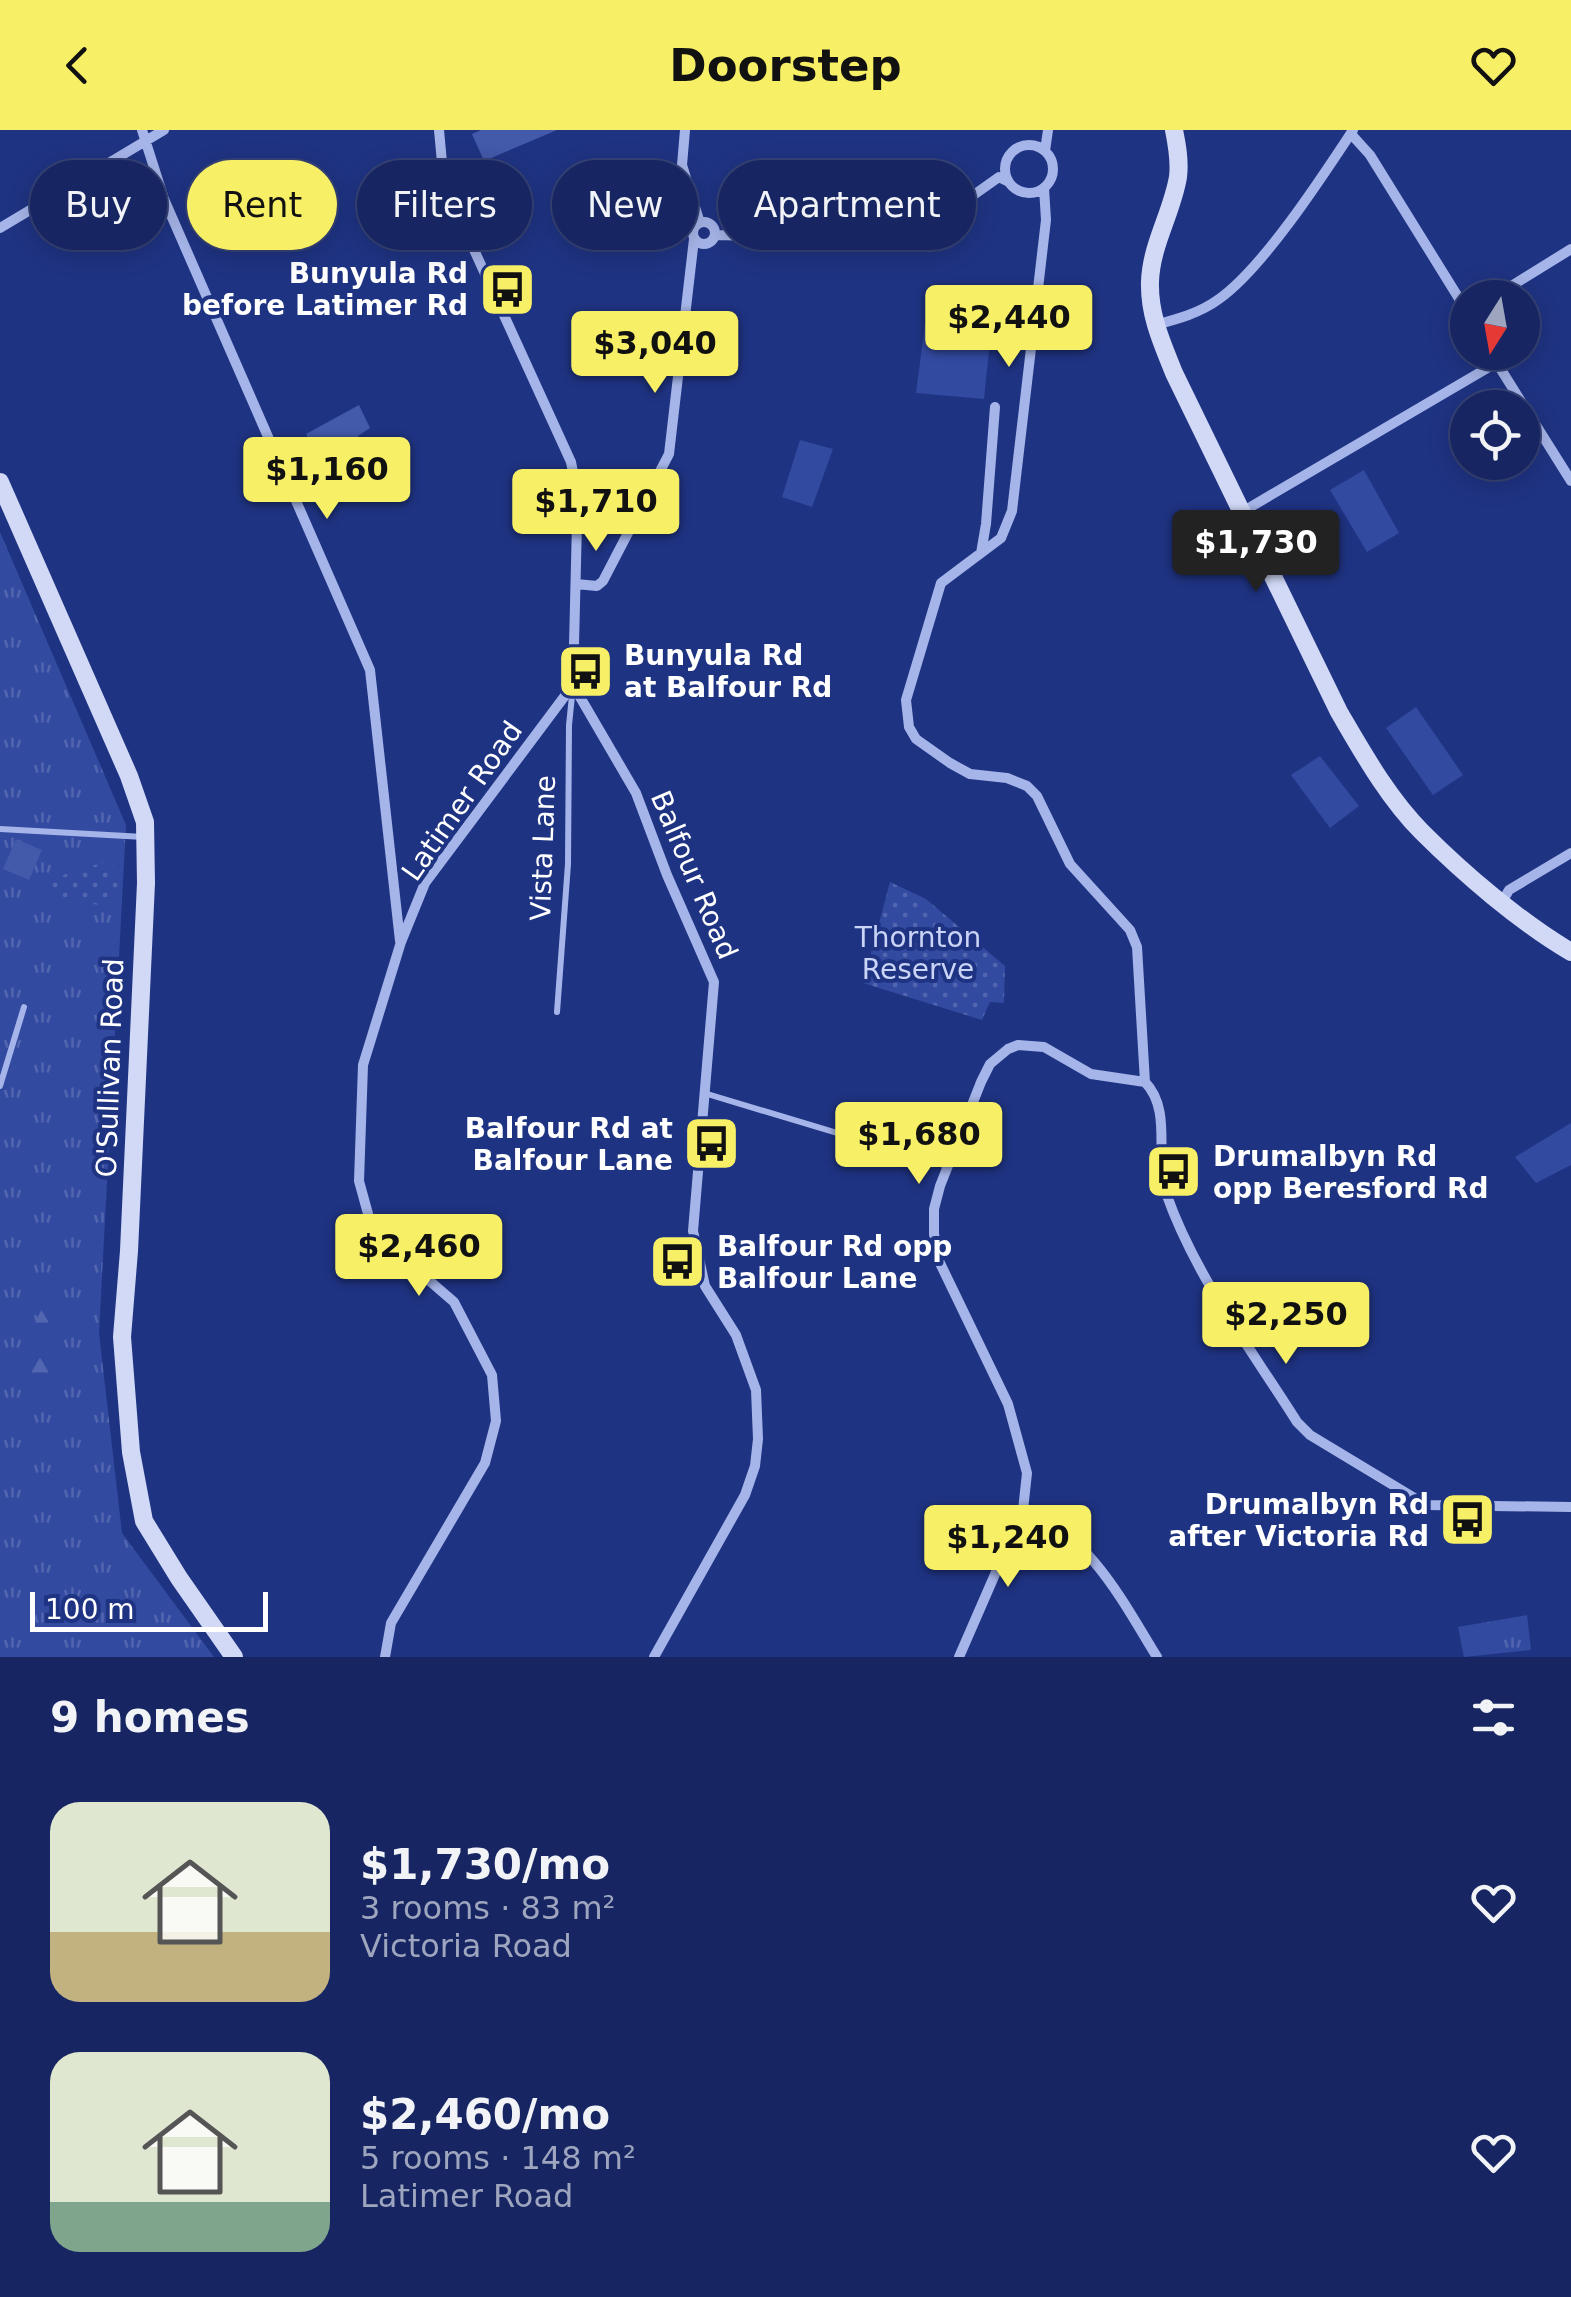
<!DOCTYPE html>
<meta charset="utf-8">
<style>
:root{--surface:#172662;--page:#24326b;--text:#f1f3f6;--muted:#9ea5be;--line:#364377;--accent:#f7f066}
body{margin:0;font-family:"DejaVu Sans",sans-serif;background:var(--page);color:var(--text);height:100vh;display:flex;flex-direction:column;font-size:38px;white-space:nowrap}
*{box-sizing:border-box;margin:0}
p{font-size:32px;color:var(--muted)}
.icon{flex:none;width:55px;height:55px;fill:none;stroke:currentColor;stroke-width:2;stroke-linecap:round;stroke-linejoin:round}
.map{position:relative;height:1527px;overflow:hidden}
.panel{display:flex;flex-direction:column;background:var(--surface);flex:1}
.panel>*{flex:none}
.hud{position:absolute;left:30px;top:30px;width:1000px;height:90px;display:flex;gap:20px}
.needle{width:65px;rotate:191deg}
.controls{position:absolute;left:1450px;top:150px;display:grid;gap:20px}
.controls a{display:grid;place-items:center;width:90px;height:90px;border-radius:50%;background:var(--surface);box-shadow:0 5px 25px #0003,0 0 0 2px var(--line);font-size:50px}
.scale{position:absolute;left:30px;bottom:25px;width:238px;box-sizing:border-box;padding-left:10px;border:5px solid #fff;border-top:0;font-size:28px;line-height:35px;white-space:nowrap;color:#fff;-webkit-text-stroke:8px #1f3383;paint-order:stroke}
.price{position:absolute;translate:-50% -85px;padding:0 22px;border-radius:10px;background:var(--accent);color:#111;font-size:32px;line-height:65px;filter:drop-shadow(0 2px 5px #0008)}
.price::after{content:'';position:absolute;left:50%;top:60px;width:30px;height:22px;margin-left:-15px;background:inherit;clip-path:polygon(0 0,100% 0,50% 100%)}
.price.on{background:#222;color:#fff}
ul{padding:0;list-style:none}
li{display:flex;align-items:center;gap:30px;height:250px;padding:0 50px}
li span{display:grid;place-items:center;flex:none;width:280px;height:200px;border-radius:30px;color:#555}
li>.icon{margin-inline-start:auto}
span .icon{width:120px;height:120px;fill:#fffc;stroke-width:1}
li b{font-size:42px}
h2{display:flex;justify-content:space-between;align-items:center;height:120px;padding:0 50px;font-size:42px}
.chip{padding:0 35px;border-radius:45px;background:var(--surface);box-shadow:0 5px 25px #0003,0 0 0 2px var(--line);font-size:35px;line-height:90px}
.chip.on{background:var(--accent);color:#111}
header{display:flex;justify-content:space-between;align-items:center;height:130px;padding:0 50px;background:var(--accent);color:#111;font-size:45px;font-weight:800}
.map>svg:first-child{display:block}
.grass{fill:url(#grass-tufts)}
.forest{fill:url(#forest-firs)}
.park{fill:url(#park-dots)}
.garden{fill:#334aa1}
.building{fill:#4359aa}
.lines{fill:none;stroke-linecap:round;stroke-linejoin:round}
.lane{stroke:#a6b5e9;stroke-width:6}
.street{stroke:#a6b5e9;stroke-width:10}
.secondary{stroke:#d1d9f7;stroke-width:18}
.labels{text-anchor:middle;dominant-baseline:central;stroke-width:8;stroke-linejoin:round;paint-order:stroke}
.poi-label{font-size:28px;font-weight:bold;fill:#fff;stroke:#1f3383;text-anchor:end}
.street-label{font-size:28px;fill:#fff;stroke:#1f3383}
.park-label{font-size:28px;fill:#cad4f7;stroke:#1f3383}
</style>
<header><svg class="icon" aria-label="back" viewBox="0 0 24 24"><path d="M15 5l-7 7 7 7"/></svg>Doorstep<svg class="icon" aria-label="heart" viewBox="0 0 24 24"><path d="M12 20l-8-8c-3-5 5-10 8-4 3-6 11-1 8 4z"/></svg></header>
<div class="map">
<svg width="1571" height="1527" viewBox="0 0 1571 1527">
<defs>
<pattern id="grass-tufts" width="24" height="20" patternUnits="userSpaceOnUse" patternTransform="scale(2.5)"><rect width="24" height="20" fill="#334aa1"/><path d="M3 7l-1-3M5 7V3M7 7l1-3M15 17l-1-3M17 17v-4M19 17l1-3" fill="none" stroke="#5265af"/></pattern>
<pattern id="forest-firs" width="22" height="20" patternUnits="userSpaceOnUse" patternTransform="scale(2.5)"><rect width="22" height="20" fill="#334aa1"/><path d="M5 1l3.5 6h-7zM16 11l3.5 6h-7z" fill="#5265af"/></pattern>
<pattern id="park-dots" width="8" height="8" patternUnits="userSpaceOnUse" patternTransform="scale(2.5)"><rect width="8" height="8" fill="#334aa1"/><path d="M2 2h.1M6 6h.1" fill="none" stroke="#5265af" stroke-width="1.8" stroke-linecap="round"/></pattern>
</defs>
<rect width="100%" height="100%" fill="#1f3383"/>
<path class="grass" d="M 0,402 L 126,695 L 99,1203 L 122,1403 L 214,1527 L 0,1527 Z
M 1527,1485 L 1531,1520 L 1464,1527 L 1458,1497 Z"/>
<path class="forest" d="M 54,1167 L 64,1170 L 70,1184 L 48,1246 L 38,1254 C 0,1248 37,1191 46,1171 Z"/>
<path class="park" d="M 112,730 L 120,766 L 105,776 L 50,767 L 50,749 Z
M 890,752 L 926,769 L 1005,836 L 1004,873 L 990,872 L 982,890 L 863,853 Z"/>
<path class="garden" d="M 925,194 L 991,201 L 984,269 L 916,263 Z
M 800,310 L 833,319 L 812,377 L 782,367 Z
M 1364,340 L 1399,403 L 1367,422 L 1330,360 Z
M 1416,577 L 1463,645 L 1433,665 L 1386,598 Z
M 1320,626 L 1359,676 L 1330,698 L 1291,645 Z
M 1571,993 L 1571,1035 L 1536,1053 L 1515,1027 Z"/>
<path class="building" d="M 481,0 L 557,0 L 484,31 L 472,4 Z
M 359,275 L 370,298 L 358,306 L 371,333 L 332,352 L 316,316 L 313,318 L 306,304 Z
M 16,709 L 42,720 L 29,750 L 3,739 Z"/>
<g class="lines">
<path class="lane" d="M 0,699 L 144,707
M 557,882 L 568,734 L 569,595 L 573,556
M 0,956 L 24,877
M 704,963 L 947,1036"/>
<path class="street" d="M 142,0 L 164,69 L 370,540 L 400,811
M 685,0 L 682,35 L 700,93
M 1351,4 L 1370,25 L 1468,183
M1005 39a24 24 0 1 1 48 0a24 24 0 1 1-48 0Z
M 1045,21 L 1048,0
M 1044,58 L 1046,90 L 1012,381 L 1001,408 L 941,453 L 906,570 L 909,597 L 916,609 L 950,633 L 970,644 L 1007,648 L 1027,656 L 1037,666 L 1070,734 L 1130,800 L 1137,817 L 1145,952 C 1173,981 1154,1028 1166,1063 C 1195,1146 1251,1219 1297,1292 L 1310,1305 L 1426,1375 L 1571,1377
M693 103a11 11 0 1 1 22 0a11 11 0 1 1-22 0Z
M 0,98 L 164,0
M 715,105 L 795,107 L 925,85 L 949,79 L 968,69 L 999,47 L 1009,52
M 1492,168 L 1571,119
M 1155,195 C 1178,189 1200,183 1219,169 C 1263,138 1322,47 1353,0
M 1490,222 L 1571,351
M 1242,382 L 1496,233
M 981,423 L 986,394 L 995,277
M 576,454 L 597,456 L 603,451 L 669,324 L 694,109
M 573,555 L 636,663 L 667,745 L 714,852 L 693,1101 L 705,1156 L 736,1205 L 756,1260 L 758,1309 L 755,1336 L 745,1365 L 654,1527
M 1502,772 L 1509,760 L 1571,723
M 1023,1380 C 1089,1403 1123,1472 1157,1527
M 385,1527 L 391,1493 L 485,1333 L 496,1291 L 492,1245 L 454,1172 L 373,1102 L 359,1051 L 363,935 L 401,812 L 425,753 L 573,555 L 577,393 L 577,363 L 571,332 L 444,54 L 439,0
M 959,1527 L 1023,1380 L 1027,1343 L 1008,1274 L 939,1131 L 934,1104 L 934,1079 L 940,1056 L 981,952 L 990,934 L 1008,919 L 1018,915 L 1044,917 L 1091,944 L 1145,952"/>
<path class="secondary" d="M 1174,0 C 1177,15 1180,31 1178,47 C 1172,83 1151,115 1150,152 C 1149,185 1162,213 1174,243 L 1339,582 C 1363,623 1388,668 1422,702 C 1464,744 1520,792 1571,822
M 0,352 L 129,646 L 145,692 L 146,753 L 129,1121 L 122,1207 L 131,1322 L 144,1391 L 179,1448 L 234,1527"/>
</g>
<defs>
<symbol id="bus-square" viewBox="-11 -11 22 22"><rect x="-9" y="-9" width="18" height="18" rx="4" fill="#f7f066" stroke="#1f3383"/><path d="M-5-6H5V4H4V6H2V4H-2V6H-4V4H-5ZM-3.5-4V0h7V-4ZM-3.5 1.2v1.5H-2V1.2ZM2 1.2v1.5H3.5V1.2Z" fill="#111"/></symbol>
</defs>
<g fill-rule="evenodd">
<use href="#bus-square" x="476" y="128" width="63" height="63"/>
<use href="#bus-square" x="554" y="510" width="63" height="63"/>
<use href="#bus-square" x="680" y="982" width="63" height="63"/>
<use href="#bus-square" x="1142" y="1010" width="63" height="63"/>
<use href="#bus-square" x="646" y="1100" width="63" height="63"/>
<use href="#bus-square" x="1436" y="1358" width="63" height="63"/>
</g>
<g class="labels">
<g class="poi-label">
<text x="468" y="143">Bunyula Rd<tspan x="468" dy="32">before Latimer Rd</tspan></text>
<text x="624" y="525" text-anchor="start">Bunyula Rd<tspan x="624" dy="32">at Balfour Rd</tspan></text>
<text x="673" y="998">Balfour Rd at<tspan x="673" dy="32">Balfour Lane</tspan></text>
<text x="1213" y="1026" text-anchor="start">Drumalbyn Rd<tspan x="1213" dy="32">opp Beresford Rd</tspan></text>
<text x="717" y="1116" text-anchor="start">Balfour Rd opp<tspan x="717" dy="32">Balfour Lane</tspan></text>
<text x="1429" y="1374">Drumalbyn Rd<tspan x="1429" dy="32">after Victoria Rd</tspan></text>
</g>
<g class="street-label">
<text transform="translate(462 671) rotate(-55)">Latimer Road</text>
<text transform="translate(543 718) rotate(-88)">Vista Lane</text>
<text transform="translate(694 745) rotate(67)">Balfour Road</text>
<text transform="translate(110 938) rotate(-88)">O'Sullivan Road</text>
</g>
<g class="park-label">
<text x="918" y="807">Thornton<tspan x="918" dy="32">Reserve</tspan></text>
</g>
</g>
</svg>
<div class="controls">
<a><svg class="needle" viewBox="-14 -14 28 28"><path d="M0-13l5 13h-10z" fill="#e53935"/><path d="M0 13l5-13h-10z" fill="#9ea5be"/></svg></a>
<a><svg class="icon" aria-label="locate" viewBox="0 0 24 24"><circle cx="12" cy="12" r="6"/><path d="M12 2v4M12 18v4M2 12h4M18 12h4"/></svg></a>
</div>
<div class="scale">100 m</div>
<b class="price" style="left:1009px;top:240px">$2,440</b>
<b class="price" style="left:655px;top:266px">$3,040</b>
<b class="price" style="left:327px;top:392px">$1,160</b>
<b class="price" style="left:596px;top:424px">$1,710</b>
<b class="price on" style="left:1256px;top:465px">$1,730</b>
<b class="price" style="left:919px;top:1057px">$1,680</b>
<b class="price" style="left:419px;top:1169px">$2,460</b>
<b class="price" style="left:1286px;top:1237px">$2,250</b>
<b class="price" style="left:1008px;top:1460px">$1,240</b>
<div class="hud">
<a class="chip">Buy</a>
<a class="chip on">Rent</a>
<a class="chip">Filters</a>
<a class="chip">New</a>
<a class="chip">Apartment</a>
</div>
</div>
<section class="panel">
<h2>9 homes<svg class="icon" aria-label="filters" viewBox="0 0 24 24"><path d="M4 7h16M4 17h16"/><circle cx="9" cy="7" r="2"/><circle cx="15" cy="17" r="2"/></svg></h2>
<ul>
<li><span style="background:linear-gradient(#dfe7d0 65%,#c2b280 0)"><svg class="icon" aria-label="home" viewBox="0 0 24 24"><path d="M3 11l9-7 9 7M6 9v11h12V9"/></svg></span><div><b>$1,730/mo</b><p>3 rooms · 83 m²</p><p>Victoria Road</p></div><svg class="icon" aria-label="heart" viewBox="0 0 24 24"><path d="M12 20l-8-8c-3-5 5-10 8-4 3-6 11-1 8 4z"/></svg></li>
<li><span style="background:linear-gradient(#dfe7d0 75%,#7fa58c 0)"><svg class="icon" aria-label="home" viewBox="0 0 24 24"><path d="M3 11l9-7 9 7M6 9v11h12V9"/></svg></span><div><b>$2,460/mo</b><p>5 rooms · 148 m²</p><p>Latimer Road</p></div><svg class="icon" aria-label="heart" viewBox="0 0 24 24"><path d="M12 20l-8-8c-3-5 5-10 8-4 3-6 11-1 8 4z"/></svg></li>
</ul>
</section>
